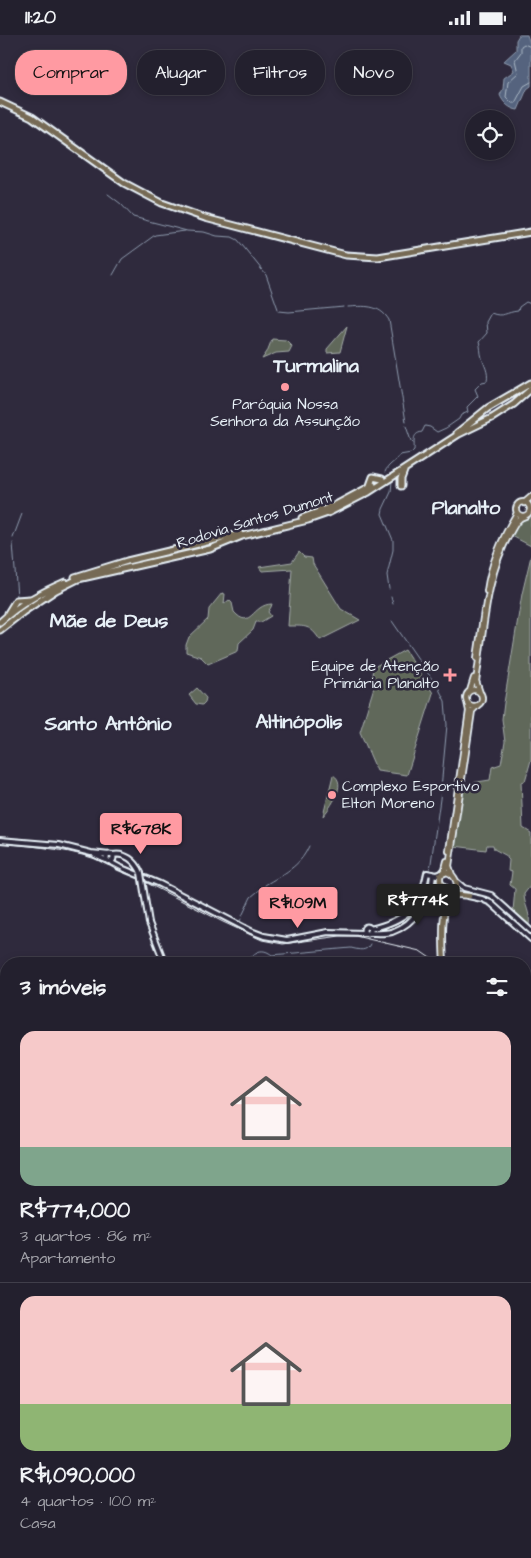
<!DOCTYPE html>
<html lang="pt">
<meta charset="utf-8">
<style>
:root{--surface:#23202e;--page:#2b2836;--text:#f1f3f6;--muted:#a3a3aa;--line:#403e4a;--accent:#ff9aa2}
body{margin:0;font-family:"Architects Daughter",sans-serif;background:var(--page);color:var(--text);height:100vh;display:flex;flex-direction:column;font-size:19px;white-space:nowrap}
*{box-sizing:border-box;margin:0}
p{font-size:16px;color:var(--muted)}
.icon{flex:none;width:28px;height:28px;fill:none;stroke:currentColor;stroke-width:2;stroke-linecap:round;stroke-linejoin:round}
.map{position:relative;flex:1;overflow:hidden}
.sheet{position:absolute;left:0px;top:922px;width:531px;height:601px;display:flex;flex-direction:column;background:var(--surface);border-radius:20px 20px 0 0;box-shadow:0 2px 8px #0003,0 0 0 1px var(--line)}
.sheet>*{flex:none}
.guide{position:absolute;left:15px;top:15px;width:501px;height:45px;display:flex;gap:10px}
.fabs{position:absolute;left:465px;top:75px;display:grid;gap:10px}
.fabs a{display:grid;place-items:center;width:50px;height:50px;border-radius:50%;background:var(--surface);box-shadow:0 2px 8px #0003,0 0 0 1px var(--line);font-size:25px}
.price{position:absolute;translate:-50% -42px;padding:0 11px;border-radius:5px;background:var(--accent);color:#111;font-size:16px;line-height:32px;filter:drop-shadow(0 1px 2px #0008)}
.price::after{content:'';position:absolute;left:50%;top:30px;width:15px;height:11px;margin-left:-8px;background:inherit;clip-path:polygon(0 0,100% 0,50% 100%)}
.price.on{background:#222;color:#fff}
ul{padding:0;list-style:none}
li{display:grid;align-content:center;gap:10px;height:265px;padding:0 20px}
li+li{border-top:1px solid var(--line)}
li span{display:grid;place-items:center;height:155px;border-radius:15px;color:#555}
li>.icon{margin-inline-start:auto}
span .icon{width:90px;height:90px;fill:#fffc;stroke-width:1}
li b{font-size:21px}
h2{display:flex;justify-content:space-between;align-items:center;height:60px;padding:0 20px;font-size:21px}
.chip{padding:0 18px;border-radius:20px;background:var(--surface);box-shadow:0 2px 8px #0003,0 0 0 1px var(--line);font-size:18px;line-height:45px}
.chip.on{background:var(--accent);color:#111}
.status{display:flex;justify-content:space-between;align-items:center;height:35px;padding:0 25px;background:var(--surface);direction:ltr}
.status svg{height:14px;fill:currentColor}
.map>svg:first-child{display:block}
.green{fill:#60675a;stroke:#a4aca9}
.water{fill:#54647e;stroke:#8f9caf}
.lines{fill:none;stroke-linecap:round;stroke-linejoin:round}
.shore{stroke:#adb9c7;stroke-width:1}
.stream{stroke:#8f9caf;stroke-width:1}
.ferry{stroke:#adb9c7;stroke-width:1;stroke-dasharray:6 5;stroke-linecap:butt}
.secondary-casing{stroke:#e8f1f8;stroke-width:8}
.primary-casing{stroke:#e8f1f8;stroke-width:8}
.trunk-casing{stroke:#e8f1f8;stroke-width:9}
.secondary{stroke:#2f2a3d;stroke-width:4}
.primary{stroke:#766a54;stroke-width:4.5}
.trunk{stroke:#766a54;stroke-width:5}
.rail{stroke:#e8f1f8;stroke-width:1}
.secondary-bridge-casing{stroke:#e8f1f8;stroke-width:8;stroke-linecap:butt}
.secondary-bridge{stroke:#2f2a3d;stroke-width:4}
.poi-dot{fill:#ff9aa2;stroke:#2f2a3d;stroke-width:2}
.labels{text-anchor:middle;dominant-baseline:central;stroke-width:5;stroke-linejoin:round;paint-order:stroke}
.poi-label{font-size:15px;fill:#e8f1f8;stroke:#2f2a3d}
.street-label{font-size:15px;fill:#e8f1f8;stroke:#2f2a3d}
.district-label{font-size:20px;font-weight:bold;fill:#e8f1f8;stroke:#2f2a3d}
</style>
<div class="status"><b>11:20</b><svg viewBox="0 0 49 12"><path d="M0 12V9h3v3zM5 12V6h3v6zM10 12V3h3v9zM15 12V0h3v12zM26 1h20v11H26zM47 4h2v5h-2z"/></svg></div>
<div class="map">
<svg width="531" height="1523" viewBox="0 0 531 1523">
<rect width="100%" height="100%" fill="#2f2a3d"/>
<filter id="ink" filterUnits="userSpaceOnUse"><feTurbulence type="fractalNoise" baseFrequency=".02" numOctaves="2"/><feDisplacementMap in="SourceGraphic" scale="10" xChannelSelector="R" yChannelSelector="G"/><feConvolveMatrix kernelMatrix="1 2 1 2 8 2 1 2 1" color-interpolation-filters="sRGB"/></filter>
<g filter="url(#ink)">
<path class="green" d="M 347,291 L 340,317 L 327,318 L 327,314 Z
M 272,304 L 286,305 L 292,311 L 289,317 L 276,318 L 262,324 L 267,317 Z
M 531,476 L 531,511 L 510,500 L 518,486 L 528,481 Z
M 299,517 L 304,522 L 312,523 L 313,529 L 341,574 L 360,585 L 320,605 C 310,590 306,591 288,591 L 292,534 L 262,536 L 259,532 L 292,527 Z
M 531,521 L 531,725 L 525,746 L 521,747 L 523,793 L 531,798 L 531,850 L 524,859 C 524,870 531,878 529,890 L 513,876 L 515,854 L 510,850 L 512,837 L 508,836 L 509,825 L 507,823 L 507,821 L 494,814 L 493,810 L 487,810 L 486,815 L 454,811 L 464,749 L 490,745 L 492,732 L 501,729 L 505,707 L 502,684 L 504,668 L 522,559 Z
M 222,558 L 225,559 L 224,569 L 229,565 L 232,568 L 234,577 C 251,596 252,569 272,569 L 271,572 L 268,577 L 271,581 L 261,587 L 256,587 L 253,595 L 239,608 L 238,616 L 208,629 L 201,622 L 186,617 L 186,610 L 189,602 L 208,584 L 209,574 Z
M 405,615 L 433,658 L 407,740 L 377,736 L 360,697 L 374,652 L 372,633 Z
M 197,653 L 206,663 L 205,667 L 202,670 L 196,669 L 189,660 Z
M 333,740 C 348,748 330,773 323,781 Z"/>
<path class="water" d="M 519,0 L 527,0 L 531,11 L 531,51 L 527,54 L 518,75 C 510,74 503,68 500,60 L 503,54 L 504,43 L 514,36 L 511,29 L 504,26 L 516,15 L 516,5 Z
M 0,1227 L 6,1229 L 6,1262 L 0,1261 Z
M 0,1516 L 6,1516 L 6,1518 L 63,1518 L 81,1523 L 0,1523 Z
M 351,1518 L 385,1518 L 385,1523 L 352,1523 Z"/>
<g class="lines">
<path class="shore" d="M 531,12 L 524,9 L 521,11 L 521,17 L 515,25 L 518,38 L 508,47 L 506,62 L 512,68 L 515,68 L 524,51 L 531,47"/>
<path class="stream" d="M 108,159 L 121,169 L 133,182 L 187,196 L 204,197 L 217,201 L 232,202 L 238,205 L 266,240 L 278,274
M 113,240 L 122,224 L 155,200 L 185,196
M 348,272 C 364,271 379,269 389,285 L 406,387
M 279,276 L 289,277 L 344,272
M 406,391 L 411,406 L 413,408
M 385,437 C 388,429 396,427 400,420 L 411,418 L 414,415 C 415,407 411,399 422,397 L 425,391 L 430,392 L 437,397 L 446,393 L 459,384 L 461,380 L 468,377 L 467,372 L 478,361 L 475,354 L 482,347 L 487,346 C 489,337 484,330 482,323 C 480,317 481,312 479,307 L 487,298 L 486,287 L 491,278 C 503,283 506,277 518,276 L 519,272 L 526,267 L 531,269
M 13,503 L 22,479
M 13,508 L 17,562
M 389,554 L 387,540 L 393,515 L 393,505 L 382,479 L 383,474 L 391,457 L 392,446
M 391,562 L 393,569
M 392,586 L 434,647
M 430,835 L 440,764 L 447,690 L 445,666 L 438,652
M 265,850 C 283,839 300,832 309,811
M 459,855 L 467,858
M 476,859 L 490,864 L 531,901
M 242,881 L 251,862 L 263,852
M 240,886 L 241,884
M 377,894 C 407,890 423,872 429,843
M 247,929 C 252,918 261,911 272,920 L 351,913 C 359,915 367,917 370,909"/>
<path class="ferry" d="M 47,1523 L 48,1518"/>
<defs>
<path id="secondary" d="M 0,805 L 59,810 L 91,818 L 110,820
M106.5 823a3.5 3.5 0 1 1 7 0a3.5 3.5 0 1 1-7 0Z
M 95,820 L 109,827
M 112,820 C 125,817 136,826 141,838
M 110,827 L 119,832 L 160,849 L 251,896 L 264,901 L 287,905 L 328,897 L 365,898
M 457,847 L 464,853 L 491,860 L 531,896
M 468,861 L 482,864 L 491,868 L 531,904
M 149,888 L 165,929
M363.5 895a3.5 3.5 0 1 1 7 0a3.5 3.5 0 1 1-7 0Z
M 370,894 C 404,886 420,874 427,838 L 437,840 L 442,838
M 368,898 C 376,898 384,899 392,897 C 415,889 432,863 433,839
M 525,1305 L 531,1300
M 525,1453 L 531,1460"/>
<path id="primary" d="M516 474a7 7 0 1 1 14 0a7 7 0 1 1-14 0Z
M 524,468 L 531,462
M 487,556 C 491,527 502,503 517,478
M 477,623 L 484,576
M466 663a8 8 0 1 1 16 0a8 8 0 1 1-16 0Z
M 470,656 L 474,643
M 480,658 L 476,646 C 484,596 485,542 510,498 C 514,491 517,483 525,481
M 449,816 L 469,676 L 467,667
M 447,837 C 453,839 457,845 457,852 L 453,855 L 448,855 L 440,847 L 440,840 Z
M 442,838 L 445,834 L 447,826
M 452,840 L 449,831 L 472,676 L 478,670
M 445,864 L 445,853
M 448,866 C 453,858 460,860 469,861
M 444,929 C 443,910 440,868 453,855
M 0,1088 L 6,1091
M 0,1092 L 6,1095
M 525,1251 L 531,1258"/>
<path id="trunk" d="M 0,67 L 32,82 L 124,148 L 162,168 L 205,183 L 346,220 L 378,222 L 531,197
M 457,398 L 488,373 L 531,348
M 401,451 L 401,444 L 404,436
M 369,453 L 373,442 L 382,444
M 319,477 L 322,466 L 331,472
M 302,483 L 332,472 L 373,450
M 75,542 L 127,526 L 240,499
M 8,578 L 16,565 L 30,564
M 0,587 C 21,568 40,558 65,547
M 0,595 L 23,577 L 56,555 L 78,544 L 210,514 L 242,501 L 308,485 L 328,478 L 369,457 L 459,399 L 492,383 L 514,369 L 531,354"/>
</defs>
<use href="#secondary" class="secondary-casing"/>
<use href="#primary" class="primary-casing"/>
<use href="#trunk" class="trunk-casing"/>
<use href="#secondary" class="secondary"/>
<use href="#primary" class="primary"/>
<use href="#trunk" class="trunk"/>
<path class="rail" d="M 0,808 C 41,812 71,814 110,829 L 223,887 L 262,905 L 283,909 L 340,901 L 355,901 L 420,916 L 439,929
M 525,1100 L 531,1113"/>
<defs>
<path id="secondary-bridge" d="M 141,838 L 149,888"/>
</defs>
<use href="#secondary-bridge" class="secondary-bridge-casing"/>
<use href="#secondary-bridge" class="secondary-bridge"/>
</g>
</g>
<g class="poi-dot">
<circle cx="285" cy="352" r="5"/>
<path d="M447.5 632.5h5v5h5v5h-5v5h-5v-5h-5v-5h5z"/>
<circle cx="332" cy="760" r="5"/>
</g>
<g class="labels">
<g class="poi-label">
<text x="285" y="369">Paróquia Nossa<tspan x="285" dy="17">Senhora da Assunção</tspan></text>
<text x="439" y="631" text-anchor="end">Equipe de Atenção<tspan x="439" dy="17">Primária Planalto</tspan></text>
<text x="342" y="751" text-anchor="start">Complexo Esportivo<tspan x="342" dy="17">Elton Moreno</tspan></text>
</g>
<g class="street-label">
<text transform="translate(255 485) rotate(-17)">Rodovia Santos Dumont</text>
</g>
<g class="district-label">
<text x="316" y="331">Turmalina</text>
<text x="466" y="473">Planalto</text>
<text x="109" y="586">Mãe de Deus</text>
<text x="299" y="687">Altinópolis</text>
<text x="108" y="689">Santo Antônio</text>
</g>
</g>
</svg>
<div class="fabs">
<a><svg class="icon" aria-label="locate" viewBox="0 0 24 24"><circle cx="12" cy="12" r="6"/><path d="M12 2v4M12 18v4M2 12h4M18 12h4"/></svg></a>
</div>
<b class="price" style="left:141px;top:820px">R$678K</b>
<b class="price on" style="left:418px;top:891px">R$774K</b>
<b class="price" style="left:298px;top:894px">R$1.09M</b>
<div class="guide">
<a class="chip on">Comprar</a>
<a class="chip">Alugar</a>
<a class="chip">Filtros</a>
<a class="chip">Novo</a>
</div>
<section class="sheet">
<h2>3 imóveis<svg class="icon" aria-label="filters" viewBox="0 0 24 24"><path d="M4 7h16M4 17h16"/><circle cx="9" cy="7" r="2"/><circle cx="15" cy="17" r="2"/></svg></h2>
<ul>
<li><span style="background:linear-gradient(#f6c9c9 75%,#7fa58c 0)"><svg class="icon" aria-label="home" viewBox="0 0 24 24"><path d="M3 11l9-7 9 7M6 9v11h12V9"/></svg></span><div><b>R$774,000</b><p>3 quartos · 86 m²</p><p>Apartamento</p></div></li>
<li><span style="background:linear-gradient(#f6c9c9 70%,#8fb573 0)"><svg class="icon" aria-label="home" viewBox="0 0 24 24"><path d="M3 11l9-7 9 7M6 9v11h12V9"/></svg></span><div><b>R$1,090,000</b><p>4 quartos · 100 m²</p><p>Casa</p></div></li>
</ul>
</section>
</div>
